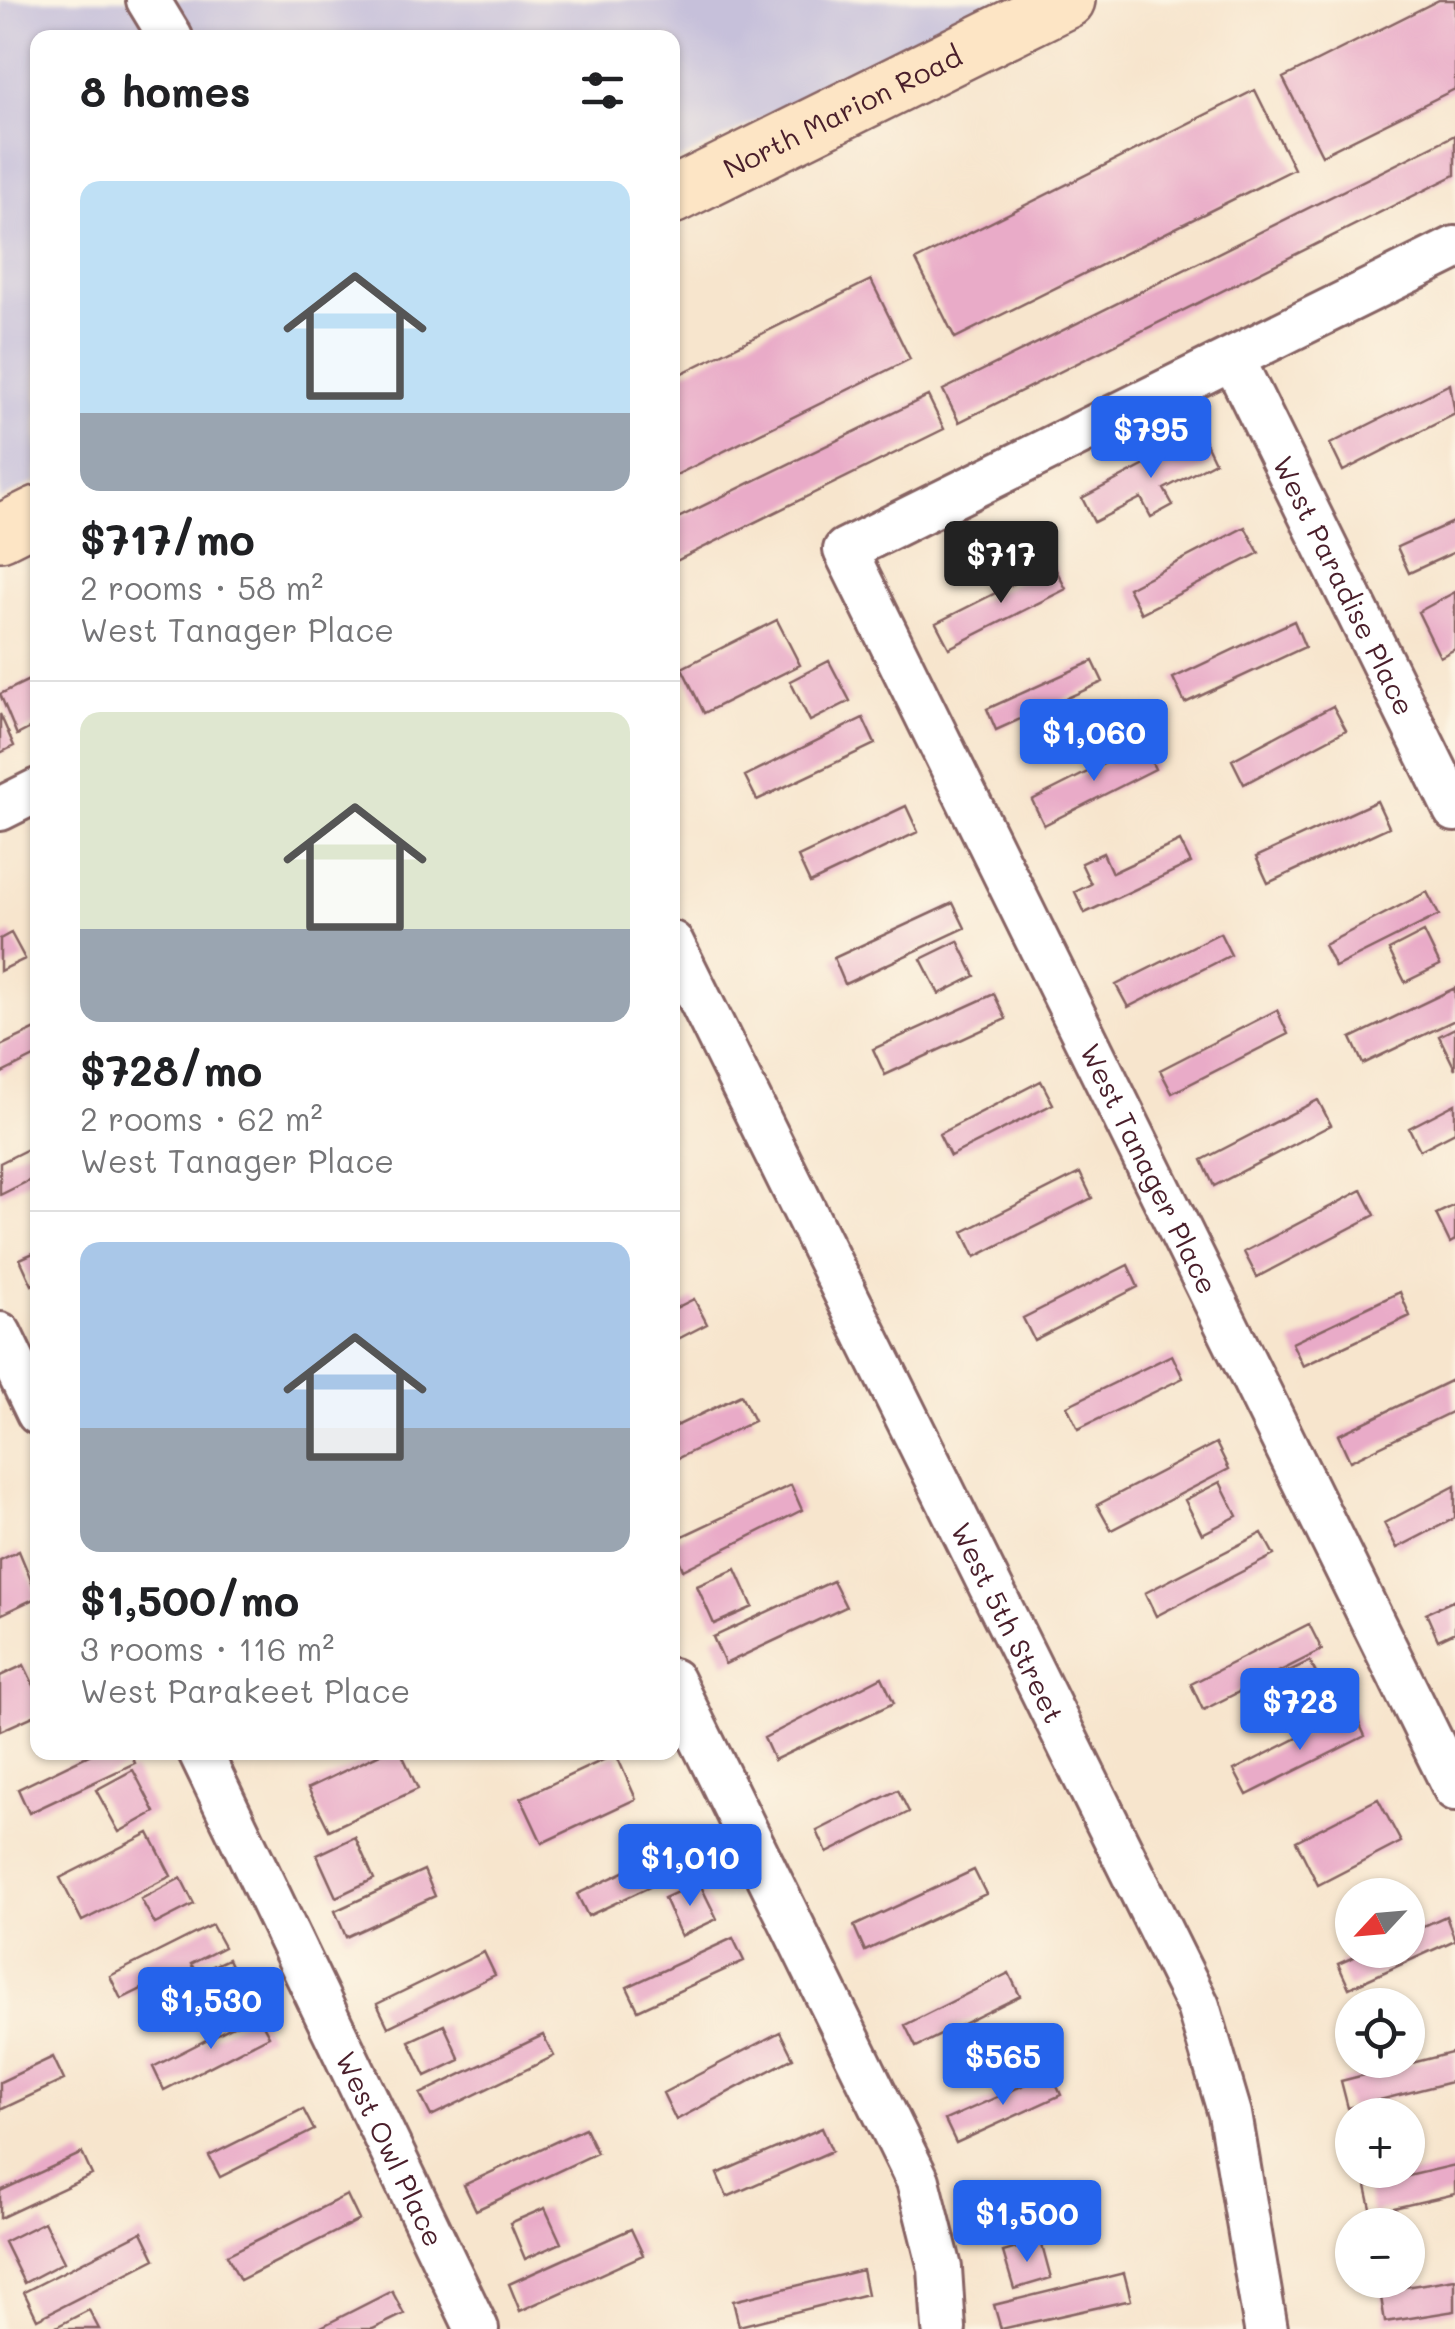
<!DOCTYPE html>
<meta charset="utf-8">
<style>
:root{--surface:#fff;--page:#f6f6f6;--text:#202124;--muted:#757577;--line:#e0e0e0;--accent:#2563eb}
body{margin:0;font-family:Mali,sans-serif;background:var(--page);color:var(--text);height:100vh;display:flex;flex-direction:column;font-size:38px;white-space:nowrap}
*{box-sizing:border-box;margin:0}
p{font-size:32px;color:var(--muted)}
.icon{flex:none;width:55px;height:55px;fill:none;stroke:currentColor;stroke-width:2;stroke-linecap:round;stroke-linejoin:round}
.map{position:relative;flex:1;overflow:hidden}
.panel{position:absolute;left:30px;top:30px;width:650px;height:1730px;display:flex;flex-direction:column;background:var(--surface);border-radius:20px;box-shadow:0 2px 8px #0004}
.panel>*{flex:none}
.needle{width:65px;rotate:244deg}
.controls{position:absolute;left:1335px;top:1878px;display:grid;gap:20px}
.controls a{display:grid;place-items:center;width:90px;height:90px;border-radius:50%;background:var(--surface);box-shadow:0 2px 8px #0004;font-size:50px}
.price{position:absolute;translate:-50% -85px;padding:0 22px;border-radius:10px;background:var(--accent);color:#fff;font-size:32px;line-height:65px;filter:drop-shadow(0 2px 5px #0008)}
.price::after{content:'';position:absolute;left:50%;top:60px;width:30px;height:22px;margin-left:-15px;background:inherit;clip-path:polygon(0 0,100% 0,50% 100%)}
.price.active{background:#222;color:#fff}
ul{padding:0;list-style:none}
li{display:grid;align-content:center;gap:20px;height:530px;padding:0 50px}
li+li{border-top:2px solid var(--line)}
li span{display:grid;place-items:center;height:310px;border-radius:20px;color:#555}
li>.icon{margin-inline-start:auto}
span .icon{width:180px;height:180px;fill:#fffc;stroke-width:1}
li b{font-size:42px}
h2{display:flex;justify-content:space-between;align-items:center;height:120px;padding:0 50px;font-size:42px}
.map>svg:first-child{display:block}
.industrial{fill:#c6c0da}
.building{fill:#e9abc8}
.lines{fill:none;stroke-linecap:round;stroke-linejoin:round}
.minor-casing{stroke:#876464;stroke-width:48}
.secondary-casing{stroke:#876464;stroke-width:60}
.minor{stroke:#fff;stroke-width:42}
.secondary{stroke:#fde5c5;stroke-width:55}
.labels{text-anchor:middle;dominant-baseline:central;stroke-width:9;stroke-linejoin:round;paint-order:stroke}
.street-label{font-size:28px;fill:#4a1f2b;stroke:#fcf5e5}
</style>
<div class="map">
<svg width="1455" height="2329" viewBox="0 0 1455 2329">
<rect width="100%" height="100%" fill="#fcf5e5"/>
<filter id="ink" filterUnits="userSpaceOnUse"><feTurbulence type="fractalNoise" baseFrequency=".01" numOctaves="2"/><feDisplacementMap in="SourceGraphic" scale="20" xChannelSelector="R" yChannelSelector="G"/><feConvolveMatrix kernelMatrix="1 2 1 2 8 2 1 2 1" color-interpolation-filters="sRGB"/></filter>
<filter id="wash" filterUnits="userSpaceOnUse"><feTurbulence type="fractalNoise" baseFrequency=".0048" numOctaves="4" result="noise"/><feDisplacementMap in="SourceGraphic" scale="40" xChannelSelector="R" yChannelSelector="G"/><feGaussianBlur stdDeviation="2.25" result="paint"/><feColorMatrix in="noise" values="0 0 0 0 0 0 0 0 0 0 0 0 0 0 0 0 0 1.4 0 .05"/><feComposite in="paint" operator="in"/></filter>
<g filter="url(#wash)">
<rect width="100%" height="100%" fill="#f7e5cd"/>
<path class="industrial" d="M 0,0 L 998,0 L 673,163 L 672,38 L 38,38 L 37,481 L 0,500 Z"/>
<g id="blocks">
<path class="building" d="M 1439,0 L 1455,0 L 1455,89 L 1322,155 L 1283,78 Z
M 1255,90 L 1294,169 L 955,338 L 916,260 Z
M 1455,135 L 1455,175 L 959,422 L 943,390 Z
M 871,280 L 910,359 L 672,477 L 672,378 Z
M 1450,384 L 1455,414 L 1343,471 L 1330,444 Z
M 928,396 L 944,429 L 672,563 L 672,521 Z
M 1202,435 L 1215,462 L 1164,489 L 1173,505 L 1151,517 L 1141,498 L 1094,522 L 1082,498 Z
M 1455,521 L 1455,552 L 1409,573 L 1397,547 Z
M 1245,527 L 1259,553 L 1141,613 L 1128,588 Z
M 1053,564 L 1066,589 L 949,648 L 936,623 Z
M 1455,592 L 1455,649 L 1440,657 L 1418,612 Z
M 777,620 L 800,665 L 704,713 L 682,668 Z
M 1294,621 L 1305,647 L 1185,703 L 1173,678 Z
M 829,661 L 850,701 L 810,721 L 790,681 Z
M 1093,661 L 1103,682 L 996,730 L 987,709 Z
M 31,679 L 38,692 L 38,724 L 17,735 L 0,694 Z
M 1333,706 L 1346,730 L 1244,784 L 1232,760 Z
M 0,714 L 14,746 L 0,753 Z
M 863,718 L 875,744 L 757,800 L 745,776 Z
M 1143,744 L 1155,769 L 1044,825 L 1032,800 Z
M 1377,801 L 1389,827 L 1268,883 L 1256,857 Z
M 906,806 L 918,832 L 810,883 L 798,857 Z
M 1180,841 L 1191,863 L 1085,913 L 1075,892 L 1091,884 L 1081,863 L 1103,853 L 1112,873 Z
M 1427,892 L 1439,915 L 1335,967 L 1324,945 Z
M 953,903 L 965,928 L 845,984 L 834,958 Z
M 1424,932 L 1440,965 L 1405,982 L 1389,950 Z
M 11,933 L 25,959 L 0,971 L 0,939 Z
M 1220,933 L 1231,955 L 1128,1007 L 1116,985 Z
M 958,941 L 975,976 L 939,994 L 921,959 Z
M 1455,988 L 1455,1020 L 1363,1064 L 1351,1038 Z
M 994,994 L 1006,1019 L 885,1075 L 873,1049 Z
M 1277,1010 L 1288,1034 L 1172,1093 L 1160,1070 Z
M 38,1028 L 38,1055 L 0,1074 L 0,1046 Z
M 1455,1028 L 1455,1069 L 1439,1036 Z
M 1041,1081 L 1053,1104 L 950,1156 L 939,1134 Z
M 1318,1100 L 1331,1125 L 1214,1186 L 1202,1160 Z
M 1455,1104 L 1455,1132 L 1420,1150 L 1409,1128 Z
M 38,1144 L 38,1176 L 0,1195 L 0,1163 Z
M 1080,1173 L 1092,1198 L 975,1257 L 963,1232 Z
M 1362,1190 L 1375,1215 L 1257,1277 L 1244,1252 Z
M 1455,1205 L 1455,1240 L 1450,1243 L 1436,1214 Z
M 38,1251 L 38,1282 L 32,1285 L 20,1259 Z
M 1128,1265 L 1138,1287 L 1034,1340 L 1023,1318 Z
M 1400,1292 L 1410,1316 L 1303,1366 L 1292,1343 Z
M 694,1299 L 707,1324 L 672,1342 L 672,1310 Z
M 1172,1355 L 1183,1378 L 1078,1429 L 1067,1406 Z
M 1452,1380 L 1455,1410 L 1350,1461 L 1338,1435 Z
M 741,1395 L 754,1421 L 672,1461 L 672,1428 Z
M 1216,1443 L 1229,1469 L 1111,1530 L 1097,1505 Z
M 1220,1482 L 1237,1516 L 1202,1534 L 1185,1500 Z
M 791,1485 L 802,1510 L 683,1570 L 672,1541 Z
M 1455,1486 L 1455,1518 L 1397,1548 L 1384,1523 Z
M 1262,1533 L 1274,1555 L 1156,1616 L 1145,1593 Z
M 19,1551 L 38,1597 L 0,1615 L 0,1560 Z
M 736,1569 L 753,1607 L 714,1624 L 697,1586 Z
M 833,1581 L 846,1607 L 725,1664 L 713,1637 Z
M 1455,1600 L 1455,1632 L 1438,1640 L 1426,1613 Z
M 1309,1624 L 1322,1650 L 1203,1710 L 1191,1684 Z
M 1310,1661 L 1330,1702 L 1287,1724 L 1266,1682 Z
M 24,1665 L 38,1694 L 38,1714 L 0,1731 L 0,1676 Z
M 882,1677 L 894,1703 L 774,1760 L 764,1738 Z
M 1353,1710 L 1365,1736 L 1247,1795 L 1234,1770 Z
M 95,1752 L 130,1752 L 135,1763 L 29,1813 L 18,1789 Z
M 384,1752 L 401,1752 L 418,1789 L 329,1830 L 308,1788 Z
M 616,1754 L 636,1799 L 542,1843 L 521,1798 Z
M 133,1770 L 155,1812 L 119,1832 L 96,1790 Z
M 898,1790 L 909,1812 L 827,1853 L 817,1831 Z
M 1378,1799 L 1401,1842 L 1318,1885 L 1296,1841 Z
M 149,1833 L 171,1876 L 82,1921 L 60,1878 Z
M 355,1837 L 374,1879 L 336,1897 L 317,1855 Z
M 683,1844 L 694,1866 L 588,1916 L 577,1894 Z
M 424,1870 L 435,1896 L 346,1937 L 335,1911 Z
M 974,1870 L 986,1894 L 865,1951 L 854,1926 Z
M 181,1878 L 194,1904 L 155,1924 L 141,1899 Z
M 699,1882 L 717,1919 L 681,1936 L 664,1898 Z
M 1446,1916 L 1455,1940 L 1349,1988 L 1338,1964 L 1370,1950 L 1408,1950 L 1408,1933 Z
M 212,1925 L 224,1947 L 191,1964 L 196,1972 L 164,1988 L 160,1980 L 121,1999 L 110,1976 Z
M 733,1938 L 744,1961 L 638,2010 L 627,1987 Z
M 484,1952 L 495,1975 L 388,2027 L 377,2004 Z
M 228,1959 L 247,2000 L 203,2021 L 183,1980 Z
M 1009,1973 L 1020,1996 L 916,2047 L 905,2025 Z
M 257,2014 L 269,2036 L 164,2090 L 153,2067 Z
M 444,2025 L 460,2060 L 426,2076 L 409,2041 Z
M 780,2032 L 793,2058 L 676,2120 L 663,2093 Z
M 543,2035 L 554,2056 L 431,2116 L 420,2094 Z
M 1455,2052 L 1455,2081 L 1348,2108 L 1341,2081 Z
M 53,2057 L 64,2080 L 0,2110 L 0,2082 Z
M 1051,2073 L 1061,2095 L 956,2143 L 945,2120 Z
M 303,2109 L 314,2130 L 220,2177 L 209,2156 Z
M 585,2128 L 597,2153 L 476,2210 L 464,2185 Z
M 822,2128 L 832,2151 L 727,2197 L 717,2174 Z
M 82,2153 L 92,2175 L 0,2218 L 0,2191 Z
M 1455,2165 L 1455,2194 L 1372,2213 L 1366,2186 Z
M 1085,2182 L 1090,2204 L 977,2232 L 971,2208 Z
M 347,2195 L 359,2220 L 240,2280 L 227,2255 Z
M 545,2208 L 561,2243 L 525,2259 L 510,2223 Z
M 44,2222 L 64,2262 L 24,2283 L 4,2242 Z
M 631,2229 L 643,2255 L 520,2311 L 509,2284 Z
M 142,2232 L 155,2259 L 37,2319 L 24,2292 Z
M 1041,2241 L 1051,2278 L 1014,2289 L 1003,2252 Z
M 862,2270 L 867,2294 L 739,2326 L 733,2301 Z
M 1124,2273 L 1131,2300 L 1001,2329 L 994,2305 Z
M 1455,2279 L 1455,2311 L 1385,2322 L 1380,2291 Z
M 392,2291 L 404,2314 L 373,2329 L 317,2329 Z
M 89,2310 L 99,2329 L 52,2329 Z"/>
</g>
</g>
<g filter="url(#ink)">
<use href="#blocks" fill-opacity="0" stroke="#876464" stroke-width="2.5"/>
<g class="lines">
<defs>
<g id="minor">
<path d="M 148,0 L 171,38"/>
<path id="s1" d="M 1455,248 L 845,550 L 1455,1789"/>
<path id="s2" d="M 1234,361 L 1455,810"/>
<path d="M 0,809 L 38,790"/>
<path id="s3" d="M 672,943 L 1198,2006 L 1230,2114 L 1266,2329"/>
<path d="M 0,1334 L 38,1413"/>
<path d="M 672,1680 L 918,2181 L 940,2268 L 944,2329"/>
<path id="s4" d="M 200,1752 L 477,2329"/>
</g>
<g id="secondary">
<path id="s5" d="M 672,196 L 1067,0"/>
<path d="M 0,533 L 38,514"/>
</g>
</defs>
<use href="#minor" class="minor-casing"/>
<use href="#secondary" class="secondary-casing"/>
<use href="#minor" class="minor"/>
<use href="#secondary" class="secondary"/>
</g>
</g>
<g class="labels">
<g class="street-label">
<text stroke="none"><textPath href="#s5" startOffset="190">North Marion Road</textPath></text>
<text stroke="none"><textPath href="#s2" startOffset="250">West Paradise Place</textPath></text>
<text stroke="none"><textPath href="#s1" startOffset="1370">West Tanager Place</textPath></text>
<text stroke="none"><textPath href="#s3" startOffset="758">West 5th Street</textPath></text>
<text stroke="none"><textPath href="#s4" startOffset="440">West Owl Place</textPath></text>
</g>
</g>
</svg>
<div class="controls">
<a><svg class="needle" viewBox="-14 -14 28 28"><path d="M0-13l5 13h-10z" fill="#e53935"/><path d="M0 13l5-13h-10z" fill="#757577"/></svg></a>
<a><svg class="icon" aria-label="locate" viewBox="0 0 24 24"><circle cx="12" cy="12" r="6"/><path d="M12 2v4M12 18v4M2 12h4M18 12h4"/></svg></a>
<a>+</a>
<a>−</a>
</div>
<b class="price" style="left:1151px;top:481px">$795</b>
<b class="price active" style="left:1001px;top:606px">$717</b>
<b class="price" style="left:1094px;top:784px">$1,060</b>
<b class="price" style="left:1300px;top:1753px">$728</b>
<b class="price" style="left:690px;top:1909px">$1,010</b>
<b class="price" style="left:211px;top:2052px">$1,530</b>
<b class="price" style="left:1003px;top:2108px">$565</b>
<b class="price" style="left:1027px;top:2265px">$1,500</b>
<section class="panel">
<h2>8 homes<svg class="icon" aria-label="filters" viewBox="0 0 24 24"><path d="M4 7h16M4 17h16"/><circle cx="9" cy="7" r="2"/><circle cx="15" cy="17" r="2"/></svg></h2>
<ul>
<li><span style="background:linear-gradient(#bfe0f5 75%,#9aa5b1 0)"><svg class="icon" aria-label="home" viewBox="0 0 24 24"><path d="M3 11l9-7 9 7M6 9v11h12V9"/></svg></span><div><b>$717/mo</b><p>2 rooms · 58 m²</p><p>West Tanager Place</p></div></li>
<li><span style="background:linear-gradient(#dfe7d0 70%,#9aa5b1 0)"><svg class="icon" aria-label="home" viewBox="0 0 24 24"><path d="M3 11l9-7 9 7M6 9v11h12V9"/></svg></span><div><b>$728/mo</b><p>2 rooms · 62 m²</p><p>West Tanager Place</p></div></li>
<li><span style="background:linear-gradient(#a9c7e8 60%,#9aa5b1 0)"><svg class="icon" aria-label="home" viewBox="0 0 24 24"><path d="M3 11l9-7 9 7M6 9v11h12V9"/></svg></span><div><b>$1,500/mo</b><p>3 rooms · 116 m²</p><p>West Parakeet Place</p></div></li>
</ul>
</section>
</div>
